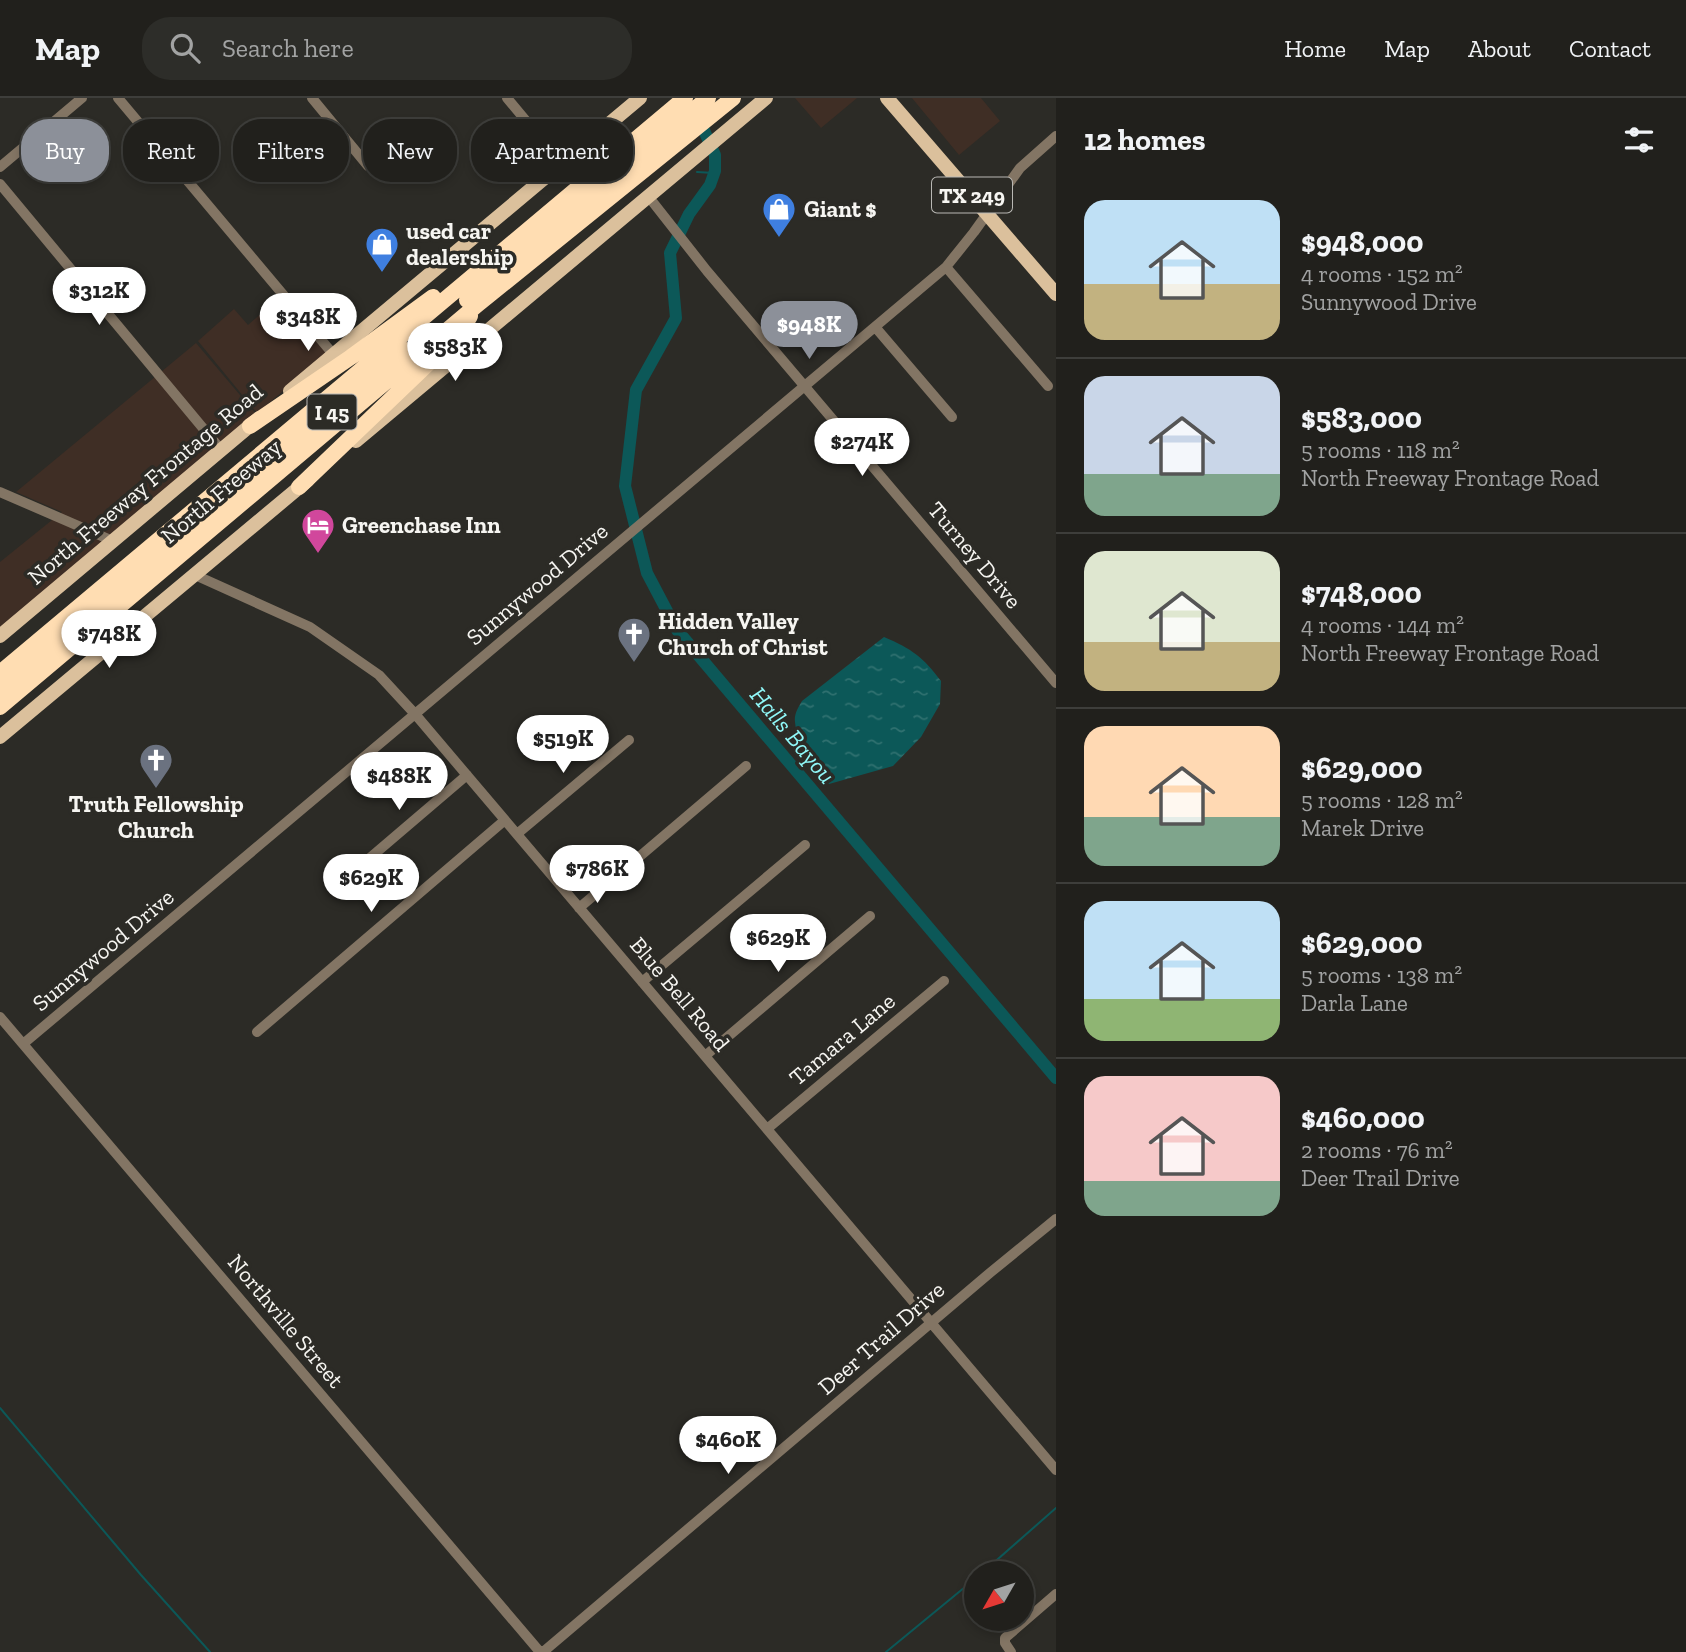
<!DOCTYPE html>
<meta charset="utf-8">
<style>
:root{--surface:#21201c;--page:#2d2d29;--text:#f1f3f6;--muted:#a2a3a3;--line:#3e3e3b;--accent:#8c9099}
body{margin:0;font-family:"Zilla Slab",serif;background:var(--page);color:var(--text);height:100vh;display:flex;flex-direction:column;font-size:26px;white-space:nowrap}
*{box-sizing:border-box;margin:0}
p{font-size:23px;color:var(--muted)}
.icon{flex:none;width:38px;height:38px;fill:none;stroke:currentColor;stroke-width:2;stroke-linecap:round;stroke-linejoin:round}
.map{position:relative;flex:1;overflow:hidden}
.details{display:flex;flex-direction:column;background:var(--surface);width:630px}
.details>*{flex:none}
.banner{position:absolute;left:21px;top:21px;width:665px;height:63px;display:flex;gap:14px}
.needle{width:46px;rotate:231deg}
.fabs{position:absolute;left:964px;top:1463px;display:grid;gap:14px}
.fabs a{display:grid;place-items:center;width:70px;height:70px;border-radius:50%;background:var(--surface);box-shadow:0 4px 10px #0003,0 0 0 2px var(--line);font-size:35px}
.price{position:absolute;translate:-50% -60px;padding:0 16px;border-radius:24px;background:#fff;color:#222;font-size:23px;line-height:46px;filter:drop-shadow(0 2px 4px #0008)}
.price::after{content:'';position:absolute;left:50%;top:42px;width:21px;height:16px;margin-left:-10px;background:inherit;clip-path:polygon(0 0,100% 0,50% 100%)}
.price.selected{background:var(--accent);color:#fff}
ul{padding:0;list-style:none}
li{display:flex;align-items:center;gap:21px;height:175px;padding:0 28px}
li+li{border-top:2px solid var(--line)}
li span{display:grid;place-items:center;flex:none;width:196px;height:140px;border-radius:21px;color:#555}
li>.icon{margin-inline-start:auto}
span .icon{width:84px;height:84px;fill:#fffc;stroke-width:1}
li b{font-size:30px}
h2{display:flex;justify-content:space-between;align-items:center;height:84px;padding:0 28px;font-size:30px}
.pill{padding:0 24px;border-radius:28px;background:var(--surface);box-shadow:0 4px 10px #0003,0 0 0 2px var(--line);font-size:24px;line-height:63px}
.pill.selected{background:var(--accent);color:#fff}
header{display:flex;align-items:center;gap:42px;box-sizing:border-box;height:98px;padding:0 35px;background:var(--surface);border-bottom:2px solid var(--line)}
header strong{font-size:33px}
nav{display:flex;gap:38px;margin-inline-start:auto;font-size:24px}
.search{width:490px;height:63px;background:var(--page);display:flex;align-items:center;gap:18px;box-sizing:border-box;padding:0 24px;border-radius:28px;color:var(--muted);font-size:26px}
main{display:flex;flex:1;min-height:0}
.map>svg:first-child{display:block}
.commercial{fill:#3f2e25}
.water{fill:url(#water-ripples)}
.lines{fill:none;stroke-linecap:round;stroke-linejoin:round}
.stream{stroke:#0c5858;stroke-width:2}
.river{stroke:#0c5858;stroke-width:12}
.minor{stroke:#837564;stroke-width:10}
.major{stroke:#dbc09c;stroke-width:14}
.highway{stroke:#ffddb2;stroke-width:16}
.labels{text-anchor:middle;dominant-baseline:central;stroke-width:7;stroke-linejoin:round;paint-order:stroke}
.shield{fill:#2c2b26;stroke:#b9b8b4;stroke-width:2}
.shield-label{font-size:21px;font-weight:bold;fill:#f6f5f1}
.poi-label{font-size:23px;font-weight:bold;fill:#f6f5f1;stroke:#2c2b26;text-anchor:start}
.street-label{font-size:23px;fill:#f6f5f1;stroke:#2c2b26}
.water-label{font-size:24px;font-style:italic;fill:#90f8f8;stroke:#2c2b26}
</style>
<header>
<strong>Map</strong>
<div class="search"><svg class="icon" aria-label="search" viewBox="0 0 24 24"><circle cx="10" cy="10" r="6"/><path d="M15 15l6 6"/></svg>Search here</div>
<nav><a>Home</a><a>Map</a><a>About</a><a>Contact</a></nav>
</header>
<main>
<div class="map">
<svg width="1056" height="1554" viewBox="0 0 1056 1554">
<defs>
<pattern id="water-ripples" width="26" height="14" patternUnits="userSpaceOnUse" patternTransform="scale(1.75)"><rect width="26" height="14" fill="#0c5858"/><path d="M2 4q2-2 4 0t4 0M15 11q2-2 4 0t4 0" fill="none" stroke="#307170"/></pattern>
</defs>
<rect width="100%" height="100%" fill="#2c2b26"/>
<path class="commercial" d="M 795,0 L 857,0 L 821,30 Z
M 912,0 L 981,0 L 1000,23 L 959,57 Z
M 279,200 L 327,256 L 257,315 L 198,243 L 234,211 L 248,227 Z
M 196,245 L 256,316 L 0,530 L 0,464 L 62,414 L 16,394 Z"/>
<path class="water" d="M 884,539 C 912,551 923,559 941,583 L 940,606 L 921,639 L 893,668 L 829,686 C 813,673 797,646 795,624 C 794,616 798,610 802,603 Z"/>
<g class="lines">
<path class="stream" d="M 697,74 L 714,75
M 0,1310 L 141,1477 L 210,1554
M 982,1475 L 1056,1410
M 886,1554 L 976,1480"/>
<path class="river" d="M 698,19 L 715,57 L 715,73 L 710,87 L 689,116 L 670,155 L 676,220 L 636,292 L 625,388 L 647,475 L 677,532 L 1056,980"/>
<path class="minor" d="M 118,0 L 333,256
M 312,0 L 368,68
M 507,0 L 562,66
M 0,69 L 82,0
M 0,86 L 222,353
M 648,98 L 707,173 L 1056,585
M 946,169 L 1048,288
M 876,230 L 952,319
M 0,394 L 113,443
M 195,477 L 310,529 L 379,577 L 415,616 L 1056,1372
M 517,736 L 629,642
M 351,776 L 467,677
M 579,810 L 746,668
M 642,884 L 805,747
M 0,919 L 540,1554
M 257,934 L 505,722
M 23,946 L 946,169 L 974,134 L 1020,70 L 1056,38
M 705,958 L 870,818
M 767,1031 L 944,883
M 543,1554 L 991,1174 L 1056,1121
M 1011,1554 L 1005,1545 L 1005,1540 L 1056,1496"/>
<path class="major" d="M 887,0 L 1056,196
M 290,293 L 640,0
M 356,343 L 766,0
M 0,538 L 259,320
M 0,639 L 308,382"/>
<path class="highway" d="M 467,202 L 708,0
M 250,328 L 351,259 L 433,199
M 299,389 L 459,236 L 470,218
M 0,575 L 685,0
M 0,592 L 406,252
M 0,609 L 477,207 L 733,0"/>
</g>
<defs>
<symbol id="shop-pin" viewBox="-11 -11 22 30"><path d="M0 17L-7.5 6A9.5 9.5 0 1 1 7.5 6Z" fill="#3f7fe0" stroke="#2c2b26"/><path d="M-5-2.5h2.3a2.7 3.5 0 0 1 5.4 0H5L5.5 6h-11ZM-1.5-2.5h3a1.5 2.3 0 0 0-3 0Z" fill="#fff"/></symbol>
<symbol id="hotel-pin" viewBox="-11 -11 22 30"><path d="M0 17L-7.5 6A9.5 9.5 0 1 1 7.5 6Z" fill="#d1479c" stroke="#2c2b26"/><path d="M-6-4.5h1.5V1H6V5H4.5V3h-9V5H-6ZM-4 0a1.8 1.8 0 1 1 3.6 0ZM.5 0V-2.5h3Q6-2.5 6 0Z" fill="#fff"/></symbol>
<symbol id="church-pin" viewBox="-11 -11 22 30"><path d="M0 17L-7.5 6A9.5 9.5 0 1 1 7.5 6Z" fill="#6b7280" stroke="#2c2b26"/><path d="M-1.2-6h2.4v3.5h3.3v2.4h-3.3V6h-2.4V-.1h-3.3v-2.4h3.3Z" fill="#fff"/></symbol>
</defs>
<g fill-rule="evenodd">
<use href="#shop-pin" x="760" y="92" width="38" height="52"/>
<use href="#shop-pin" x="363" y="127" width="38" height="52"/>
<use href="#hotel-pin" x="299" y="408" width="38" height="52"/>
<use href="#church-pin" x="615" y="517" width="38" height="52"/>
<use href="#church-pin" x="137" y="643" width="38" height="52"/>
</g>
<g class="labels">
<g class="shield">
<rect x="932" y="79.5" width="80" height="35" rx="5"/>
<rect x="307.5" y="296.5" width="49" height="35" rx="5"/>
</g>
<g class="shield-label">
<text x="972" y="97">TX 249</text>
<text x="332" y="314">I 45</text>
</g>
<g class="poi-label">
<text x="804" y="111">Giant $</text>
<text x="406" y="133">used car<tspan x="406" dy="26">dealership</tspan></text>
<text x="342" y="427">Greenchase Inn</text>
<text x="658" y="523">Hidden Valley<tspan x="658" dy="26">Church of Christ</tspan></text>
<text x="156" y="706" text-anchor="middle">Truth Fellowship<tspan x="156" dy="26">Church</tspan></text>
</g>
<g class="street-label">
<text transform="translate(145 386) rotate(-40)">North Freeway Frontage Road</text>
<text transform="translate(221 393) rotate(-40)">North Freeway</text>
<text transform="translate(975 457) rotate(50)">Turney Drive</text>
<text transform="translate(537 486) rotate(-40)">Sunnywood Drive</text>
<text transform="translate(103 852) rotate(-40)">Sunnywood Drive</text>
<text transform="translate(680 896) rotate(50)">Blue Bell Road</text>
<text transform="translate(842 941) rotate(-40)">Tamara Lane</text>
<text transform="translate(286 1223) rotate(50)">Northville Street</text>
<text transform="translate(881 1240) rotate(-41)">Deer Trail Drive</text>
</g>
<g class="water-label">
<text transform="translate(793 637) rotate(50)">Halls Bayou</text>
</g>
</g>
</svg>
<div class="fabs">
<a><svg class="needle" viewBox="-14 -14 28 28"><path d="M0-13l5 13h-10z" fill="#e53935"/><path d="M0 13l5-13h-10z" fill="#a2a3a3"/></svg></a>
</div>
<b class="price" style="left:99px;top:229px">$312K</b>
<b class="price" style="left:308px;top:255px">$348K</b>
<b class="price selected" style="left:809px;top:263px">$948K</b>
<b class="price" style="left:455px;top:285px">$583K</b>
<b class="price" style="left:862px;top:380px">$274K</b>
<b class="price" style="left:109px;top:572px">$748K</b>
<b class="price" style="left:563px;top:677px">$519K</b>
<b class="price" style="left:399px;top:714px">$488K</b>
<b class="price" style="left:597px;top:807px">$786K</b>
<b class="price" style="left:371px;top:816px">$629K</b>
<b class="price" style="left:778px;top:876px">$629K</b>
<b class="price" style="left:728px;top:1378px">$460K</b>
<div class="banner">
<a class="pill selected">Buy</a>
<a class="pill">Rent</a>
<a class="pill">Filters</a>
<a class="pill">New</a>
<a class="pill">Apartment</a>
</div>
</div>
<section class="details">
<h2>12 homes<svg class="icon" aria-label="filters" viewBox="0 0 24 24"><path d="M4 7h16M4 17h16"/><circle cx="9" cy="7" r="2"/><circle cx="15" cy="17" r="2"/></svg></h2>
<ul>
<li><span style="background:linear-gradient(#bfe0f5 60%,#c2b280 0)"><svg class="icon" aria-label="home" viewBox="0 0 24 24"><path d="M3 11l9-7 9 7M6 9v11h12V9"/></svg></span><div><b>$948,000</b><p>4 rooms · 152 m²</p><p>Sunnywood Drive</p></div></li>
<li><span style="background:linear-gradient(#c9d6e8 70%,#7fa58c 0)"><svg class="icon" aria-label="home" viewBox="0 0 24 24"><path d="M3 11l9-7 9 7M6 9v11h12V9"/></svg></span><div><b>$583,000</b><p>5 rooms · 118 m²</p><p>North Freeway Frontage Road</p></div></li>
<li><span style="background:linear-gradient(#dfe7d0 65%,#c2b280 0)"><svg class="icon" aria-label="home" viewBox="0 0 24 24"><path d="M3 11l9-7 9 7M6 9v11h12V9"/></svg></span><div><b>$748,000</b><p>4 rooms · 144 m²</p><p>North Freeway Frontage Road</p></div></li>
<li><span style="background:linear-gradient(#ffd9b3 65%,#7fa58c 0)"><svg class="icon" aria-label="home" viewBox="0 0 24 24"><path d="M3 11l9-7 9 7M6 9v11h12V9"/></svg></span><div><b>$629,000</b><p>5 rooms · 128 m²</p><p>Marek Drive</p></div></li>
<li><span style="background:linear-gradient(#bfe0f5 70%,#8fb573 0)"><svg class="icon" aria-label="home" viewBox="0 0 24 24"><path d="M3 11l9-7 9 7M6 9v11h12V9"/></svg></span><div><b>$629,000</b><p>5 rooms · 138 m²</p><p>Darla Lane</p></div></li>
<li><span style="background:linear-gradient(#f6c9c9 75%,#7fa58c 0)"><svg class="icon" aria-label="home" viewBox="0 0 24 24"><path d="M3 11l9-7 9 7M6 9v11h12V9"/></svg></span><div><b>$460,000</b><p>2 rooms · 76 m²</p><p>Deer Trail Drive</p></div></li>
</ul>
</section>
</main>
